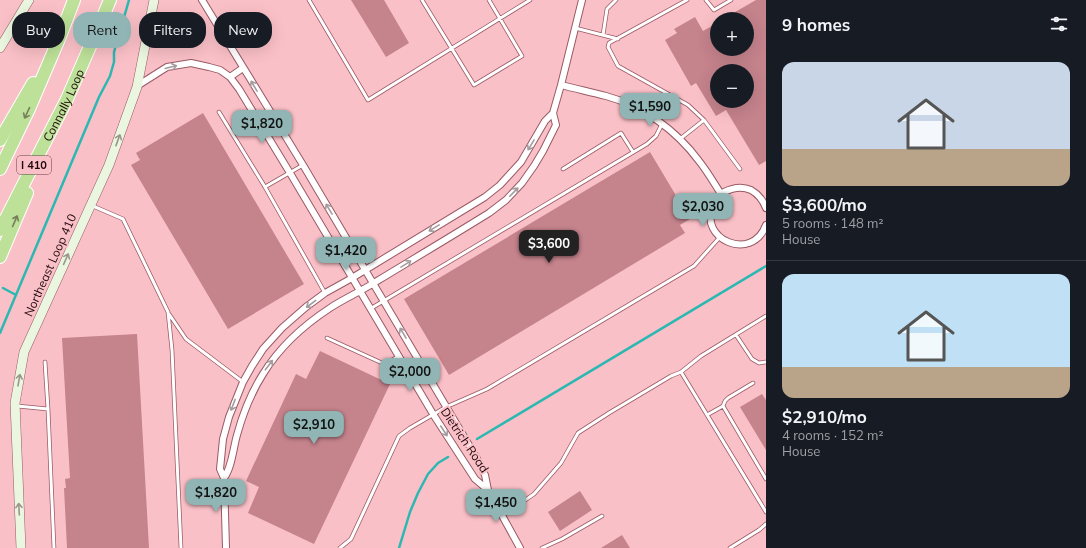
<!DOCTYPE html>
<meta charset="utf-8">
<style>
:root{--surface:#171b24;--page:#20242c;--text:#f1f3f6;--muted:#9ea1a6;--line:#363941;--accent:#91b4b4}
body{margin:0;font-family:Mulish,sans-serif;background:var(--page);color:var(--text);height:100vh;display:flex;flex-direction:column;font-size:15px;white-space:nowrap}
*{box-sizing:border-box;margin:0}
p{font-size:13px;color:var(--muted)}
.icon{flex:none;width:22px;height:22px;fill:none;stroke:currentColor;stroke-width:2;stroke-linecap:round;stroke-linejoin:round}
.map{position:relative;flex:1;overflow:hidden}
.sheet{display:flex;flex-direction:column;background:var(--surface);width:320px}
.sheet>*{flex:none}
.guide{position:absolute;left:12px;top:12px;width:380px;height:36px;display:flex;gap:8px}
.controls{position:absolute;left:710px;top:12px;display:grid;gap:8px}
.controls a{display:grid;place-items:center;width:44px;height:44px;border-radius:50%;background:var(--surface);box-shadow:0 4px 16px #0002;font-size:20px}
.price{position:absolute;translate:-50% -34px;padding:0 9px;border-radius:8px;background:var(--accent);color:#111;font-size:13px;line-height:26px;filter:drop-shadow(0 1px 2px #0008)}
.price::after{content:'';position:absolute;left:50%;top:24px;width:12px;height:9px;margin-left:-6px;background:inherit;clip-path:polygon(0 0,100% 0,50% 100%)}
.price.on{background:#222;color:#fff}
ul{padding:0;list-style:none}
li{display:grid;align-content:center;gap:8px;height:212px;padding:0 16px}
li+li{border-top:1px solid var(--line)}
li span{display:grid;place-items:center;height:124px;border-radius:12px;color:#555}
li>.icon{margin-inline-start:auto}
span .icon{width:72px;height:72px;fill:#fffc;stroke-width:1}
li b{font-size:17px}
h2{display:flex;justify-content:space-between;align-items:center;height:48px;padding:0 16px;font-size:17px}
.chip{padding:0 14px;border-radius:16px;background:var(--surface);box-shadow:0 4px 16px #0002;font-size:14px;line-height:36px}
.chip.on{background:var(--accent);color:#111}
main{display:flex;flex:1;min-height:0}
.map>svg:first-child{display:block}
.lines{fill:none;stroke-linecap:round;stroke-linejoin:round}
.stream{stroke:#2cb8b2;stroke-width:2.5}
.building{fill:#c5838c;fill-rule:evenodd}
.lane-casing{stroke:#995a64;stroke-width:4.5}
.street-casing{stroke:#995a64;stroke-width:8}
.secondary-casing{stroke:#995a64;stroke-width:10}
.highway-casing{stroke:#fff;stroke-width:14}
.lane{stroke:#fff;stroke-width:3}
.street{stroke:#fff;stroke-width:6}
.secondary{stroke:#ebf6e0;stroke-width:9}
.highway{stroke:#bde199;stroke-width:12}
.oneway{stroke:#a59c9e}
.oneway2{stroke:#767f5a}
.oneway3{stroke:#99968b}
.labels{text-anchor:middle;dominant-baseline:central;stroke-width:4;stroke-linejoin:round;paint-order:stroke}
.shield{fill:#fac0c7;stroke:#613e44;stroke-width:1}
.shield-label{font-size:11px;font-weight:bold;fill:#1f070c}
.street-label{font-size:12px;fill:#1f070c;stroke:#fac0c7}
</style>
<main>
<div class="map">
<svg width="766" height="548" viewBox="0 0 766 548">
<rect width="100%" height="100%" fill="#fac0c7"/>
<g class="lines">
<path class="stream" d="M 3,288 L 16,295
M 0,333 L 99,97 L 110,76 L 114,62 L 114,52 L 129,0
M 477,439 L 766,266
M 399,548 L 410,512 L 418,493 L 428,474 L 438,463 L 448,457"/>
</g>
<path class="building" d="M 351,0 L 384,0 L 409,43 L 386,57 Z
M 756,0 L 766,0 L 766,161 L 759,165 L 726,110 L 716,116 L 696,83 L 691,86 L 665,40 L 677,33 L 674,29 L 695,17 L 703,31 L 717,23 L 717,49 L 747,49 L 747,19 L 723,19 ZM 717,71 L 747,71 L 747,101 L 717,101 Z
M 203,113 L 304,284 L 228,329 L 131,165 L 140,160 L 136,153 Z
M 650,152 L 690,219 L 680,225 L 685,233 L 449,375 L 404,299 Z
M 137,334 L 149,548 L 67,548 L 64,488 L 66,488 L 65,479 L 70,478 L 62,338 Z
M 320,351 L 390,384 L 314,544 L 248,513 L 259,487 L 246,481 L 296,374 L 306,379 Z
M 762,394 L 766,400 L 766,450 L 740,407 Z
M 580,491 L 592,510 L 560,531 L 548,512 Z
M 622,535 L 630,548 L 601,548 Z"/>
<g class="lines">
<defs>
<path id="lane" d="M 309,0 L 368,100 L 530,0
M 422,0 L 474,85 L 522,56 L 489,0
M 687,0 L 609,43 L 608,47 L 618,66 L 688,105 L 704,120 L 740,169
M 706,0 L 714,10 L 731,0
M 575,28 L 618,39
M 603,35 L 607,9 L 616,0
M 219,112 L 265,187 L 325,293
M 680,139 L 704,120
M 563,169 L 621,133 L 633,152
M 265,187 L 303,165
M 93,206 L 123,219 L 168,312 L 172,350 L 181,548
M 370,309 L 647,144 L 656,136 L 662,124
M 169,314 L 186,339 L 243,382
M 736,335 L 752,359 L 759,363 L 766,362
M 327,338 L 382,363 L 387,363 L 399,356
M 681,372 L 701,356 L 766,316
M 17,406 L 48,409 L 45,362
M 723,406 L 725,401 L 728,398 L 753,383
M 48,409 L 54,548
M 707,415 L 723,406 L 766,479
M 502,516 L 534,494 L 561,463 L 578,433 L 609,413 L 671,376 L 681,372 L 766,512
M 340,548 L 351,539 L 399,436 L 410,428 L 446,407 L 487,389 L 694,266 L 720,237
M 542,548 L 562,539 L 602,516
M 730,548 L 759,530 L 766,524"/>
<path id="street" d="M 202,0 L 303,165 L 476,457 L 485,475 L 488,490 L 520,548
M 230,77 L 243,68
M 561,85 C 576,89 591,92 606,96 C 643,106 676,130 699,161 C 707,171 714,183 721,194
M 137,86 L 167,67 L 191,63 L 209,67 L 220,70 L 230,77 L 239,89 L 290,173 L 433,414 L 475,479 L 488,490
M 766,208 C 763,200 758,194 751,190 C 742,186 732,188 724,192 C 719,195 715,200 713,206 C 698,239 752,263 766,225
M 224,478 C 232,467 233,449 237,435 C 243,413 251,393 263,374 C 279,348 304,325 330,308 C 345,298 362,291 377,281 C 415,258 452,236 489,213 L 506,200 L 522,183 L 534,166 L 543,151 L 556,125 L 553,113
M 226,548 L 224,478 L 220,469 L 223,439 L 229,417 L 243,382 L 252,366 L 263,349 L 282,328 L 306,307 L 325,293 L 352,278 L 485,197 L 500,185 L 521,162 L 545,121 L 553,113 L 561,85 L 582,0"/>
<path id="secondary" d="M 0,48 L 29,0
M 21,548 L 15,403 L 24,352 L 109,165 L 137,87 L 154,0"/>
<g id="highway">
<path d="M 0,140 L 33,83"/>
<path d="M 0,169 L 29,109 L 59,39 L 74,0"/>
<path id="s1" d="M 0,230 L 67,99 L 98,28 L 110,0"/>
<path d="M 0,257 L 27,193"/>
</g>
</defs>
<use href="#lane" class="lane-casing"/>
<use href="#street" class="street-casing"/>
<use href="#secondary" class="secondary-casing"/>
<use href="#highway" class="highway-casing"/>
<use href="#lane" class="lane"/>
<use href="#street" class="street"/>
<use href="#secondary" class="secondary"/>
<use href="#highway" class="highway"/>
</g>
<defs><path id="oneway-shaft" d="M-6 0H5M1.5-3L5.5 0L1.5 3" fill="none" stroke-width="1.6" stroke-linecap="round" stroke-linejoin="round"/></defs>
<g class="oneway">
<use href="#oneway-shaft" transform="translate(171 67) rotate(-14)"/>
<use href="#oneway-shaft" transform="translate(254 86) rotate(-121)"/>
<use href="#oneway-shaft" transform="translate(531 145) rotate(121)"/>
<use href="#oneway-shaft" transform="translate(514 192) rotate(-46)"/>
<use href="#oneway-shaft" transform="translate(329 209) rotate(-121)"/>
<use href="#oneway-shaft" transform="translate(434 228) rotate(149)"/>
<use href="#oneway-shaft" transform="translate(406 264) rotate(-32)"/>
<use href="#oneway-shaft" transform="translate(311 304) rotate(143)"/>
<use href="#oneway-shaft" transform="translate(403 333) rotate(-121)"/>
<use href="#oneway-shaft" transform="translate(269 365) rotate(-53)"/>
<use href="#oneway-shaft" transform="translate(233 405) rotate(111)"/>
<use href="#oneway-shaft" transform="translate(444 431) rotate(57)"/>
</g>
<g class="oneway2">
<use href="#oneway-shaft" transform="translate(27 113) rotate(115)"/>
<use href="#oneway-shaft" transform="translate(15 221) rotate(-67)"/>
</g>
<g class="oneway3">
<use href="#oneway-shaft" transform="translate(118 140) rotate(-70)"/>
<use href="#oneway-shaft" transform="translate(66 259) rotate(-66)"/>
<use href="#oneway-shaft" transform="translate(19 380) rotate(-80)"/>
<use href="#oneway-shaft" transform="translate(19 509) rotate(-93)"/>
</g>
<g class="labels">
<rect class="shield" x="17" y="156" width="34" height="18" rx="3"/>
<g class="shield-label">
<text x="34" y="165">I 410</text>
</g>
<g class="street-label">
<text stroke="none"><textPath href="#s1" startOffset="140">Connally Loop</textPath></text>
<text transform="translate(50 265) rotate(-66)">Northeast Loop 410</text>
<text transform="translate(465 440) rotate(56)">Dietrich Road</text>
</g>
</g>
</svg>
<div class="controls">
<a>+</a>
<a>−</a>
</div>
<b class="price" style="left:650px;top:127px">$1,590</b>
<b class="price" style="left:262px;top:144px">$1,820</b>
<b class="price" style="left:703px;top:227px">$2,030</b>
<b class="price on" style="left:549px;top:264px">$3,600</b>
<b class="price" style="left:346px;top:271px">$1,420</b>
<b class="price" style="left:410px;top:392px">$2,000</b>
<b class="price" style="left:314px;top:445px">$2,910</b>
<b class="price" style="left:216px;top:513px">$1,820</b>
<b class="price" style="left:496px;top:523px">$1,450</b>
<div class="guide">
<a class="chip">Buy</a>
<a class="chip on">Rent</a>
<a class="chip">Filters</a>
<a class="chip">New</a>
</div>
</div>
<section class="sheet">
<h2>9 homes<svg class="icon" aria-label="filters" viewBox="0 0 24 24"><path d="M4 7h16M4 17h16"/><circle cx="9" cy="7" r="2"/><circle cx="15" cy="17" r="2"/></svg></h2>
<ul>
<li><span style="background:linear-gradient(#c9d6e8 70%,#b9a48a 0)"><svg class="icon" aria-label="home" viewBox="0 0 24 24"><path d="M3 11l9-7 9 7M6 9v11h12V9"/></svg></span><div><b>$3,600/mo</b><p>5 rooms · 148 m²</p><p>House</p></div></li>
<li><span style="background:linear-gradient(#bfe0f5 75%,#b9a48a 0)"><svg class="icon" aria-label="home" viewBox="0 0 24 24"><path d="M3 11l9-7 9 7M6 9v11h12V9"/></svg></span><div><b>$2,910/mo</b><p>4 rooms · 152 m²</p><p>House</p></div></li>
</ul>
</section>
</main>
